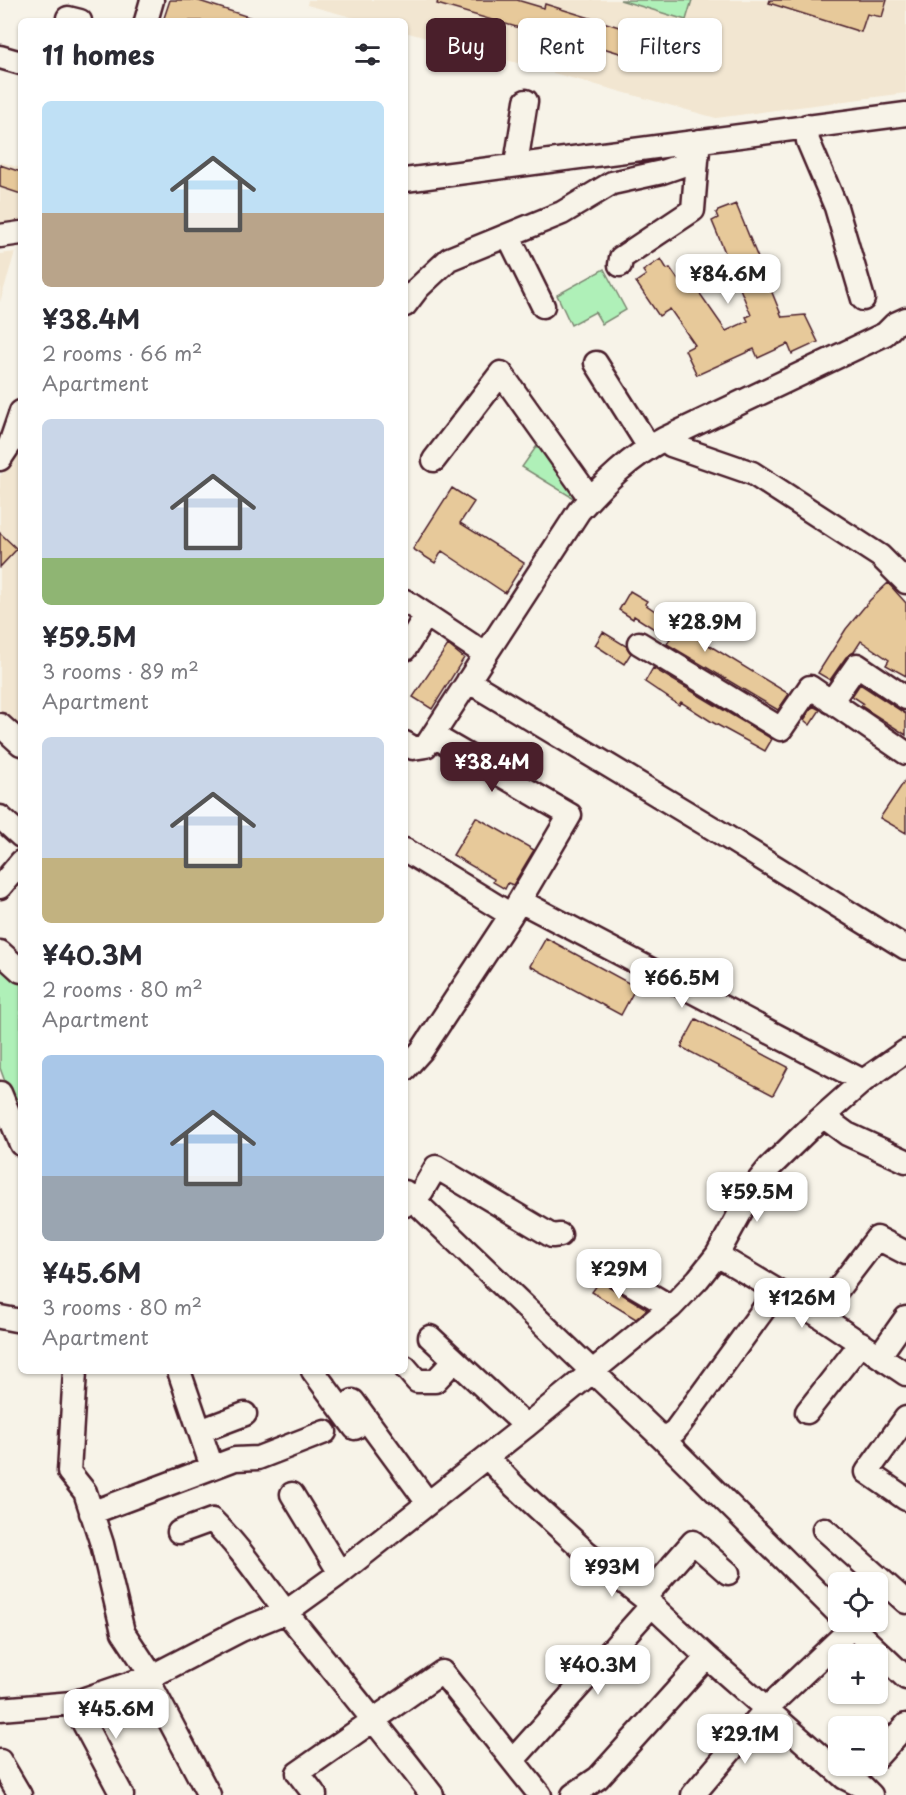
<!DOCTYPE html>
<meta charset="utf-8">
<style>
:root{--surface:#fff;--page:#f2f2f3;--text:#2b2b33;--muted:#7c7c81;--accent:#4a1f2b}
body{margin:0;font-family:"Playpen Sans",sans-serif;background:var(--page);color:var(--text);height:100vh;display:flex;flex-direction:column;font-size:22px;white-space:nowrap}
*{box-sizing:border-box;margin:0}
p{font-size:20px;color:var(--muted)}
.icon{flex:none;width:33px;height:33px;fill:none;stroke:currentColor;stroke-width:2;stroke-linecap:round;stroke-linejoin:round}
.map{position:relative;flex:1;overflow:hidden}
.drawer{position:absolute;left:18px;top:18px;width:390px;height:1356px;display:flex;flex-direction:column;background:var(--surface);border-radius:9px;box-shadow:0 2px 4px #0004}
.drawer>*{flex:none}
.top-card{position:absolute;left:426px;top:18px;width:390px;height:54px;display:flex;gap:12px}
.tools{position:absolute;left:828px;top:1572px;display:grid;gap:12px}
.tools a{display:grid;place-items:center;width:60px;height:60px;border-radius:9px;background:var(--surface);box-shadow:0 2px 4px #0004;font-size:30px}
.price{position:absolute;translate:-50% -51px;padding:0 14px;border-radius:12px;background:#fff;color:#222;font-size:20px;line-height:39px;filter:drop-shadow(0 2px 3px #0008)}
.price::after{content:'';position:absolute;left:50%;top:36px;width:18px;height:14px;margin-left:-9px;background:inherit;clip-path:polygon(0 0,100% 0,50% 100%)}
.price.current{background:var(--accent);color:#fff}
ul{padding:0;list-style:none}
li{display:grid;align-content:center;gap:12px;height:318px;padding:0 24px}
li span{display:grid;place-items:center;height:186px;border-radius:9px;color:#555}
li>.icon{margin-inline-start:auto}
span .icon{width:108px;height:108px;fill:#fffc;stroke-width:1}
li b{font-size:26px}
h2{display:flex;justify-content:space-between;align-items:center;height:72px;padding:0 24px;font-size:26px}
.pill{padding:0 21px;border-radius:9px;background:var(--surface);box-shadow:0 2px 4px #0004;font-size:21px;line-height:54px}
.pill.current{background:var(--accent);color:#fff}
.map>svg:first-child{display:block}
.built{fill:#f2e6d1}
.green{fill:#aff0b8;stroke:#7c8872;stroke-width:1.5}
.building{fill:#e7c99a;stroke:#4a1f2b;stroke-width:1.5}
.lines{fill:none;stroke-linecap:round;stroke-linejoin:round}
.minor-casing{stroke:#4a1f2b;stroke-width:27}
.minor{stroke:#f7f3e8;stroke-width:22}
</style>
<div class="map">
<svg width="906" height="1795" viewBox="0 0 906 1795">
<rect width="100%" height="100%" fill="#f7f3e8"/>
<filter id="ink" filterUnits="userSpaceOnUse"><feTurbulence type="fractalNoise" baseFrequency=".0167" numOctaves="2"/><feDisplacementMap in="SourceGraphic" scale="12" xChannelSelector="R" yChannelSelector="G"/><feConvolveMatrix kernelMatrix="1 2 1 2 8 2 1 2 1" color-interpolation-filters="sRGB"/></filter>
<g filter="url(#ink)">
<path class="built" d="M 308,0 L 906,0 L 906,93 L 716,118 L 405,32 L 405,21 L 366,21 L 307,5 Z
M 0,162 L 21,168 L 21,227 L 0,229 Z
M 15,252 L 0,302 L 0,254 Z
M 21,452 L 21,737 L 0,718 L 0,476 Z"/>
<path class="green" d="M 620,0 L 692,0 L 686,20 Z
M 604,269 L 626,310 L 602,324 L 595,312 L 571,325 L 557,295 Z
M 541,440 L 579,489 L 578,501 L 522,467 Z
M 0,957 L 21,976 L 21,1125 L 0,1068 Z"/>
<path class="building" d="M 170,0 L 196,0 L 252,18 L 252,21 L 163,21 Z
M 438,0 L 517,0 L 544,8 L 545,4 L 677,45 L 670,68 L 593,45 L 588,62 L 533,45 L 537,33 L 437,4 Z
M 770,0 L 887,0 L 882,17 L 867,14 L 861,32 L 769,3 Z
M 0,165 L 21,172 L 21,194 L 0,187 Z
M 736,204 L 782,317 L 805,315 L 818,342 L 792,354 L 788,344 L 758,358 L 754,349 L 697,375 L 685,350 L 695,345 L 670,309 L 659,316 L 636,282 L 646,275 L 643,271 L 661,259 L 667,269 L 670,268 L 686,291 L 694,285 L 726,331 L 748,321 L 746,317 L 751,315 L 712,221 L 718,218 L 716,213 L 718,211 Z
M 452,488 L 474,502 L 460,523 L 524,563 L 505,593 L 442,551 L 435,563 L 413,549 Z
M 0,533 L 17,549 L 0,567 Z
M 888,583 L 906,603 L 906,676 L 886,665 L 889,660 L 861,641 L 854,652 L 846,657 L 830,680 L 818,673 L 846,629 L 870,600 Z
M 630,591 L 647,601 L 645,604 L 671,622 L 789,694 L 778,710 L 667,644 L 670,639 L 634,616 L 633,619 L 619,610 Z
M 603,632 L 626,646 L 631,653 L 624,664 L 595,645 Z
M 448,645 L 464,658 L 432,709 L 413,697 Z
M 653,668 L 772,739 L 765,751 L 712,722 L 681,702 L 679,705 L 645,682 Z
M 860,684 L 906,714 L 906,735 L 861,706 L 863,703 L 852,696 Z
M 813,706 L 820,710 L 810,725 L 804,720 Z
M 906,779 L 906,833 L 880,818 Z
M 476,817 L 534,850 L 513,885 L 508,883 L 505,889 L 493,882 L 494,879 L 453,855 Z
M 546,938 L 636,987 L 621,1015 L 530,966 Z
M 696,1019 L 788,1067 L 773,1095 L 681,1047 Z
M 600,1281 L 647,1309 L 636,1319 L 592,1292 Z"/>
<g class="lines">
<defs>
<path id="minor" d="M 68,18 L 80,21
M 146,21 L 152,0
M 0,57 L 21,63
M 807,126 L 808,141 L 836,207 L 863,299
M 516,164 L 526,101
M 405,180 L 906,114
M 508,235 L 543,306
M 0,236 L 21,233
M 620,265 L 621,258 L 693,210 L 697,160
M 405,305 L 418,288 L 449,259 L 562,213 L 612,183 L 662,172 L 697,160 L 699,141
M 596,363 L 649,447
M 664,439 L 671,445 L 752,473 L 880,556 L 906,582
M 0,459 L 10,444 L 21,412
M 434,460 L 501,373 L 590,498
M 405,601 L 485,654
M 639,643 L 781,729 L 810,687 L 906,753
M 405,649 L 426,615
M 468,681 L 714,829 L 906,948
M 831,702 L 857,665 L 906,698
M 0,725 L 21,744
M 405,743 L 413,748 L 426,746 L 579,511 C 604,483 630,457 664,439 L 885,334 L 895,324 L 906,319
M 0,817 L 21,836
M 405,850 L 511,915
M 0,887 L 21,862
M 520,901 L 863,1081
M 0,952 L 21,971
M 405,1069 L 422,1050 L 511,915 L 570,815 L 434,736
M 0,1093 L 21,1144
M 824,1117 L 847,1134 L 906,1161
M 405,1192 L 663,1439 L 838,1613
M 405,1205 L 422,1191 L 436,1167 L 552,1236 L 560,1235
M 717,1255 L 818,1315 L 906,1374
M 601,1266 L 671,1307
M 818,1315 L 877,1238 L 906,1253
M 0,1317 L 21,1321
M 430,1337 L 526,1426
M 880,1355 L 906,1318
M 405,1367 L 417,1381 L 435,1381 L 454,1361
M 75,1371 L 69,1472 L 85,1492 L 102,1544 L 123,1632 L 152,1676
M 179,1371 L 212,1467
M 313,1371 L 355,1428
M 353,1401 L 428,1503
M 807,1412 L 861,1343
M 906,1418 L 867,1472 L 906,1499
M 200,1431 L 245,1414
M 663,1439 L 675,1431 L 777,1291
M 487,1457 L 515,1487 L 585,1551 L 644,1598 L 707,1657 L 845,1778 L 863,1787 L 871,1795
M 292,1494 L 340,1573
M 91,1513 L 235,1459 L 258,1458 L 325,1432
M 824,1529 L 906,1602
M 179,1532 L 212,1520 C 240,1547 262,1581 286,1612 C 335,1673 385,1733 432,1795
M 644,1598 L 693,1542 L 728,1573
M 847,1622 L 906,1678
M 147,1678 L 209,1795
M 73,1703 L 122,1795
M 0,1709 L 73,1703 L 152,1676 L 241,1630 L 286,1612 L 336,1576 L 526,1426 L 671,1307 L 698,1279 L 717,1255 L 756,1184 L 769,1168 L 810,1128 L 863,1081 L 906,1051
M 878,1756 L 906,1725
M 513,1760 L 652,1605
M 0,1761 L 20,1795
M 315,1795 L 298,1773 L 442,1672 L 540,1795
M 573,1795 L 598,1778 L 707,1657
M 693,1795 L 767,1708 L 844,1635 L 855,1622"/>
</defs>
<use href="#minor" class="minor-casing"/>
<use href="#minor" class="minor"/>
</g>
</g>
</svg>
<div class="tools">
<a><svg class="icon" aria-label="locate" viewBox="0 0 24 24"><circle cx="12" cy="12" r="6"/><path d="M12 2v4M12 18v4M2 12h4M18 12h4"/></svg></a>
<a>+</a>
<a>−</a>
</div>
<b class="price" style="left:728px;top:305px">¥84.6M</b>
<b class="price" style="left:705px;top:653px">¥28.9M</b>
<b class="price current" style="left:492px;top:793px">¥38.4M</b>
<b class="price" style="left:682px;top:1009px">¥66.5M</b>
<b class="price" style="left:757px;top:1223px">¥59.5M</b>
<b class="price" style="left:619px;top:1300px">¥29M</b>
<b class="price" style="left:802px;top:1329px">¥126M</b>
<b class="price" style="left:612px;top:1598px">¥93M</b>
<b class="price" style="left:598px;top:1696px">¥40.3M</b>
<b class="price" style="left:116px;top:1740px">¥45.6M</b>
<b class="price" style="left:745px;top:1765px">¥29.1M</b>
<div class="top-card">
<a class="pill current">Buy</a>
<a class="pill">Rent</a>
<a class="pill">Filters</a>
</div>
<section class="drawer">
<h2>11 homes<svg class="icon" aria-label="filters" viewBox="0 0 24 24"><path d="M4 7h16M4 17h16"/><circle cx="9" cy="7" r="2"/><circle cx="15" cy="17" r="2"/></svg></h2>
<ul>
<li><span style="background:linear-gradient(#bfe0f5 60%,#b9a48a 0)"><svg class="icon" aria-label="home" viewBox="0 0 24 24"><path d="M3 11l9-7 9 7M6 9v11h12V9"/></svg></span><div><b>¥38.4M</b><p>2 rooms · 66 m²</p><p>Apartment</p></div></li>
<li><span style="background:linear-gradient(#c9d6e8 75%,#8fb573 0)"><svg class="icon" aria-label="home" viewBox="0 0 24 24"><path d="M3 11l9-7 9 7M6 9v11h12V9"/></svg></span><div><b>¥59.5M</b><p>3 rooms · 89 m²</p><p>Apartment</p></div></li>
<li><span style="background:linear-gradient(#c9d6e8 65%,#c2b280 0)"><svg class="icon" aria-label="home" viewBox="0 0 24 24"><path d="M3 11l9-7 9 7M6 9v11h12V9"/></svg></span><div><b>¥40.3M</b><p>2 rooms · 80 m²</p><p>Apartment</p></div></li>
<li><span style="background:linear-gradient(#a9c7e8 65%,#9aa5b1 0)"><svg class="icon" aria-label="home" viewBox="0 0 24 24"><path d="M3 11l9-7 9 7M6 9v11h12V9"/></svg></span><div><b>¥45.6M</b><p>3 rooms · 80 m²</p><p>Apartment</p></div></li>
</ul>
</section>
</div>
